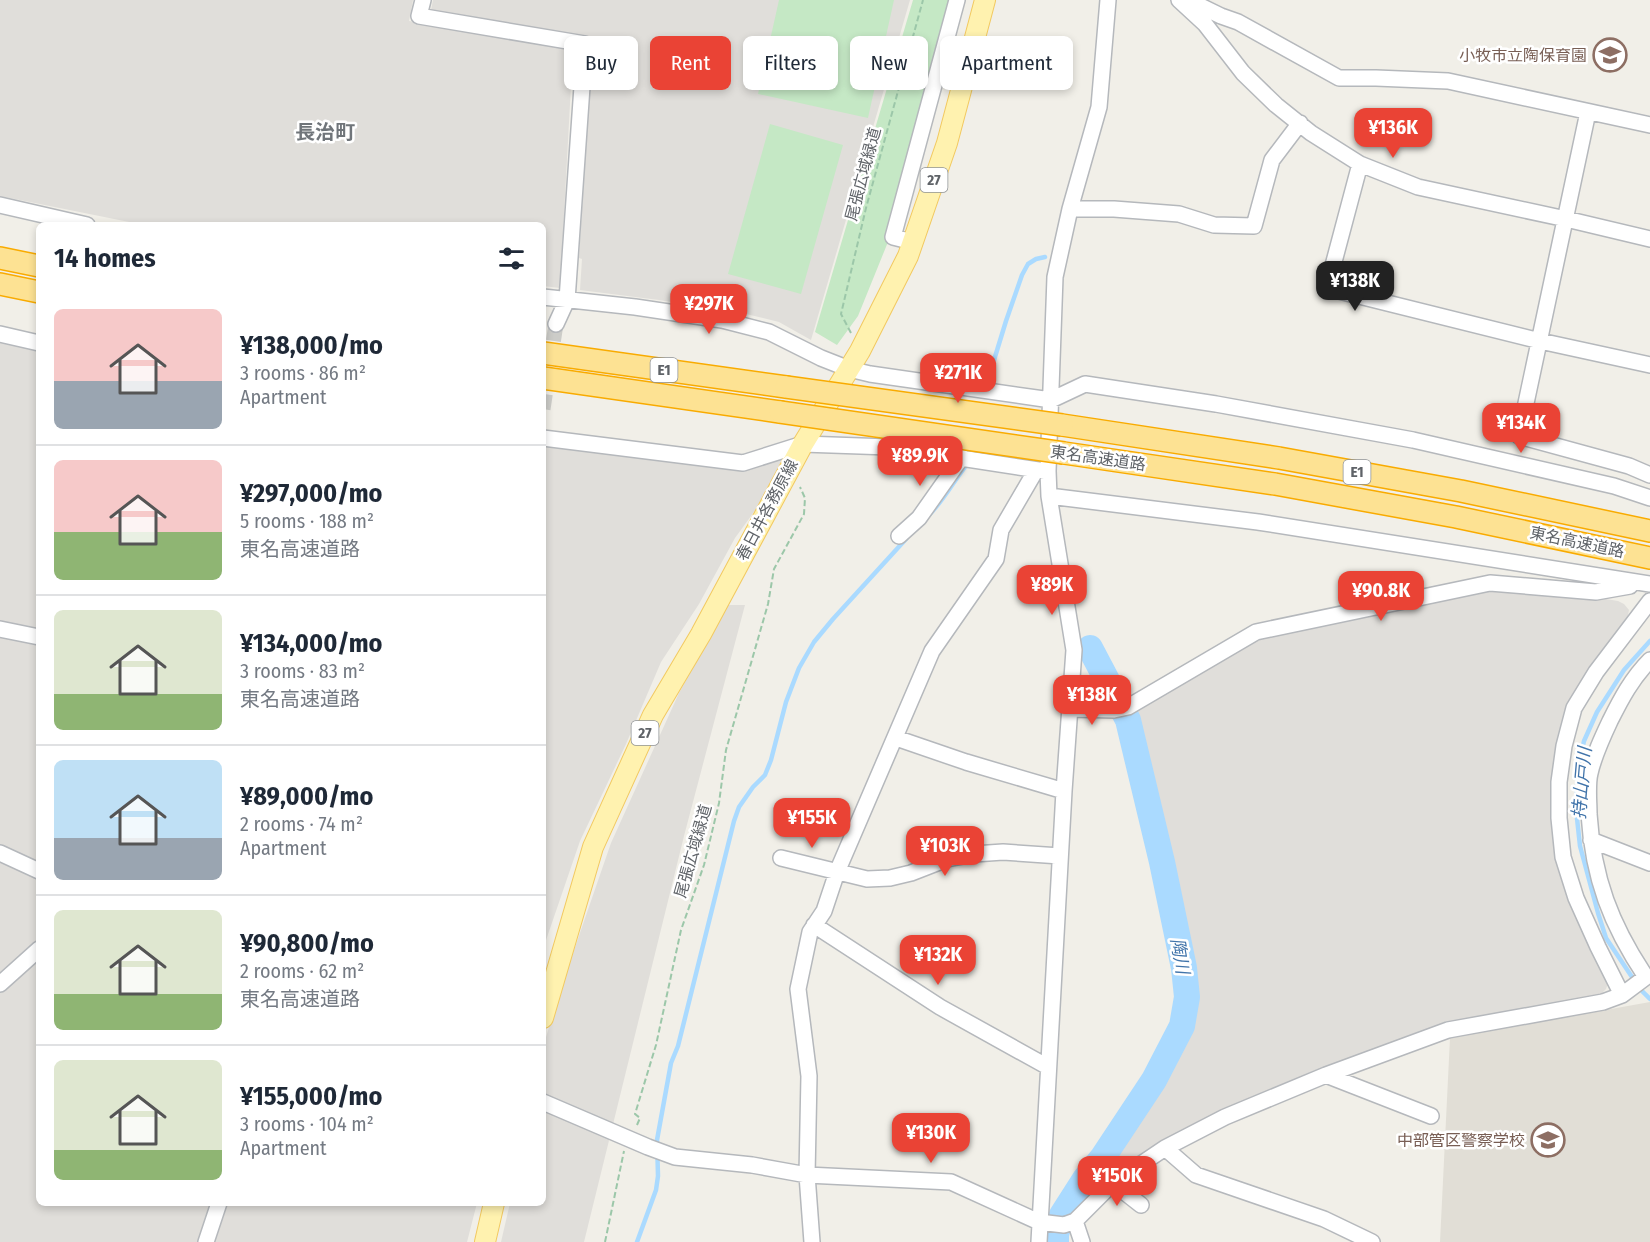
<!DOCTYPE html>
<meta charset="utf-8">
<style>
:root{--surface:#fff;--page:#f6f6f7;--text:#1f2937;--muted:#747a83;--line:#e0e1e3;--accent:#ea4335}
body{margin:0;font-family:"Fira Sans Condensed","Noto Sans JP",sans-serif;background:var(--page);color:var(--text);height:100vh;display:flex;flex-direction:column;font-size:22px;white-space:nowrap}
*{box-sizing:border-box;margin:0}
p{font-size:20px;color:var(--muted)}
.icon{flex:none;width:33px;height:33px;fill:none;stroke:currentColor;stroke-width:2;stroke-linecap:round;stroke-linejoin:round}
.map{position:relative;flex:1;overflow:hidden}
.side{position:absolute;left:36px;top:222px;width:510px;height:984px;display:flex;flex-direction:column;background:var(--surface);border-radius:9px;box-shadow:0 3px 9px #0003}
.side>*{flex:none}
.hud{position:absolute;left:564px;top:36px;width:570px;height:54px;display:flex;gap:12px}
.price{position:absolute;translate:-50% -51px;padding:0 14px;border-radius:12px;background:var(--accent);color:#fff;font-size:20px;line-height:39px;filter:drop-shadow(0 2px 3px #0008)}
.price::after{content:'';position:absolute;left:50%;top:36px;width:18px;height:14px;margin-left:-9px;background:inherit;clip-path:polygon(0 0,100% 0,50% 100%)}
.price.on{background:#222;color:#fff}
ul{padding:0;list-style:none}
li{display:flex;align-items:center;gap:18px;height:150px;padding:0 18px}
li+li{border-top:2px solid var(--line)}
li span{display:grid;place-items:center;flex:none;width:168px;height:120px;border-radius:9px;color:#555}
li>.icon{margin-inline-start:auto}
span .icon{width:72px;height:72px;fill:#fffc;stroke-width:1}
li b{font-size:26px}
h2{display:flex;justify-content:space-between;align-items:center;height:72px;padding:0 18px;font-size:26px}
.tag{padding:0 21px;border-radius:9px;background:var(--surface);box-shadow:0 3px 9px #0003;font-size:21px;line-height:54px}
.tag.on{background:var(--accent);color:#fff}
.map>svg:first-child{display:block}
.industrial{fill:#e0deda}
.education{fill:#e1ded6}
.green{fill:#c5e8c5}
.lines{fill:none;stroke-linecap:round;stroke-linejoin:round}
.stream{stroke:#aadaff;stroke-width:4.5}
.river{stroke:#aadaff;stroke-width:26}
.minor-tunnel{stroke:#ccccc8;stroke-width:15;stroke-dasharray:15 8;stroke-linecap:butt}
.minor-casing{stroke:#b5b8bc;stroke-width:18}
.major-casing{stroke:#f2c960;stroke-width:22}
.highway-casing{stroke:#f9ab00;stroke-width:24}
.path{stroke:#9cc7a9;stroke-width:2;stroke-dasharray:6 3;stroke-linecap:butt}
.minor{stroke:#fff;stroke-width:15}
.major{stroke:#fff2af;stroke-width:20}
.highway{stroke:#fde293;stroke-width:21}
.highway-bridge-casing{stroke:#f9ab00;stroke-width:24;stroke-linecap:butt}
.highway-bridge{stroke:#fde293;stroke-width:21}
.labels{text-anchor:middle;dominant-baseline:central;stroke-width:5;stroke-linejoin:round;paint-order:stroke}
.shield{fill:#fff;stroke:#8f9295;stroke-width:1.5}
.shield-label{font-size:15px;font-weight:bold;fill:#5f6368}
.education-label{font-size:16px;fill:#785e54;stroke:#fff;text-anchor:end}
.street-label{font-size:16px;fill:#5f6368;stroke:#fff}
.water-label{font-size:18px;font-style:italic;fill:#4174aa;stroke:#fff}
.quarter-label{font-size:20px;font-weight:bold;fill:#70757a;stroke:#fff}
</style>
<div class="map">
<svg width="1650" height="1242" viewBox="0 0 1650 1242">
<rect width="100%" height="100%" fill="#f1efe8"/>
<path class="industrial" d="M 0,0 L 413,0 L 409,21 L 573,49 L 560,288 L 543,286 L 543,225 L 144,225 L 0,196 Z
M 433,0 L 910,0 L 811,340 L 779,322 L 742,313 L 659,300 L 580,290 L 582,259 L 579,258 L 592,40 L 436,15 L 431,10 Z
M 0,339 L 39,348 L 39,1203 L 477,1203 L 467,1242 L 0,1242 Z
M 543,446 L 708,466 L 784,452 L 775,483 L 735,538 L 699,604 L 661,662 L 626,744 L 580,841 L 543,949 Z
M 1490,589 L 1606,599 L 1618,601 L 1624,604 L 1629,610 L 1627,620 L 1582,685 L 1555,828 L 1609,980 L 1606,989 L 1601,994 L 1447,1023 L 1313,1071 L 1218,1115 L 1104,1183 L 1090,1180 L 1157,1081 L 1184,1026 L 1190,1007 L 1190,984 L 1152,795 L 1127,714 L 1262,636 Z
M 728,605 L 745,605 L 684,836 L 584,1242 L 501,1242 L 510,1203 L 543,1203 L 543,1112 L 545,1110 L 545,1092 L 543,1091 L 543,1047 L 562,985 L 611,843 L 679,693 Z"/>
<path class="education" d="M 1650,1002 L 1650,1242 L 1440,1242 L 1450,1038 Z"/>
<path class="green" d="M 779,0 L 894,0 L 868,118 L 758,94 Z
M 913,0 L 954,0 L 890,237 L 858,316 L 837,345 L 815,332 Z
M 770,124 L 843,145 L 801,294 L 728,274 Z"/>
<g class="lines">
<path class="stream" d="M 987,383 L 1006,321 L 1022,275 L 1028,264 L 1036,259 L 1045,257
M 930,514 C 945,498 955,479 968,463
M 1650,641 L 1624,670 L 1597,712 L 1584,741 L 1578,767 L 1576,809 L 1580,846 L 1598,913 L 1606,938 L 1640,989 L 1650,999
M 637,1242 L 656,1190 L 658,1176 L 657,1140 L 671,1063 L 678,1046 L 734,821 L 739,807 L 753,787 L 765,775 L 771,760 L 786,702 L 799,668 L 814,642 L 833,619 L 906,539"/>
<path class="river" d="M 1056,1242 L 1056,1234 L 1062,1215 L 1085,1179 L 1103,1157 L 1154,1080 L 1182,1026 L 1187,997 L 1184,968 L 1162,862 L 1128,720 L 1090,648"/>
<path class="minor-tunnel" d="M 543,409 L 556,324"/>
<defs>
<path id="minor" d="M 423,0 L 419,16 L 585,44 L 567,300 L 556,324
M 1179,0 L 1205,24 L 1243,73 L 1276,105 L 1311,133 L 1360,164 L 1418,187 L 1566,219 L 1650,239
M 1188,0 L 1221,16 L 1238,22 L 1339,78 L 1376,78 L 1448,81 L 1650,125
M 1588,112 L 1519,436 L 1629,466 L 1650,475
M 1360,164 L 1327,288 L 1540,341 L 1650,365
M 0,205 L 87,225
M 1070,209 L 1114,209 L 1179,214 L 1214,225 L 1254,226 L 1272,160 L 1300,123
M 913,242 L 893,237 L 957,0
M 543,297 L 635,307 L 722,320 L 769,332 L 821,358 L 849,369 L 870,374 L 1051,400 L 1085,384 L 1216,404 L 1413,440 L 1614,486 L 1650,498
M 0,334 L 39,343
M 543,438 L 743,463 L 803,444 L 889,447 L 1045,471
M 1049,496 L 1258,522 L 1650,584
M 899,536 L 919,518 L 962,457
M 0,629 L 39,637
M 1070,709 L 1114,710 L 1128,707 L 1256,632 L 1490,583 L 1596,592 L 1630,586
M 896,738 L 966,762 L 1064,791
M 1591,840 L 1650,863
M 0,853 L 39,871
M 781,858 L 867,879 L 890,878 L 911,873 L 947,859 L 974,854 L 1003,852 L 1060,856
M 814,925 L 940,1007 L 1048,1067
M 0,984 L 39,949
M 1622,995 L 1598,947 L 1576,898 L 1563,857 L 1559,818 L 1559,782 L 1564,746 L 1574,708 L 1596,672 L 1650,601
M 1326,1075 L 1431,1116
M 543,1102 L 648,1147 L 675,1157 L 752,1165 L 807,1175 L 951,1182 L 1039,1222 L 1064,1225 L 1075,1221 L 1113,1183 L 1165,1148 L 1225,1117 L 1326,1075 L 1448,1030 L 1603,1002 L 1622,995 L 1646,977 C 1611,925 1593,878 1589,814 C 1589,801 1587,785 1590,773 C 1594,755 1602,738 1610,721 C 1621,699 1632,678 1650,660
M 1165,1148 L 1196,1175 L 1324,1219 L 1372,1242
M 1113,1183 L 1141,1205
M 1075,1221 L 1082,1242
M 206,1242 L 219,1203
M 812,1242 L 807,1175 L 809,1076 L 798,989 L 810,932 L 824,911 L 837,872 L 932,651 L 996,559 L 1001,530 L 1036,470
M 1039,1242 L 1064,791 L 1074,650 L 1049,496 L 1048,471 L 1055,277 L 1070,209 L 1099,107 L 1108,0"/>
<path id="major" d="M 543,1018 L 593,847 L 653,715 L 701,634 L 803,444 L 860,351 L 908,256 L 947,143 L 985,0
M 485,1242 L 494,1203"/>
<path id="highway" d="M 0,258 L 39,266
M 0,284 L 39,292
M 543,353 L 786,387
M 543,378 L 780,412
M 1062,425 L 1279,458 L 1461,491 L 1650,531
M 1064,453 L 1275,484 L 1456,517 L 1650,558"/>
</defs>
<use href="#minor" class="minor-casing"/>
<use href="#major" class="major-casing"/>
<use href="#highway" class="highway-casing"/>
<path class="path" d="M 851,333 L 841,314 L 866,208 L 923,0
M 637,1125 L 640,1118 L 635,1114 L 656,1045 L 681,930 L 704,865 L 719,803 L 726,750 L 768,604 L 774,569 L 804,514 L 805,498 L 800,487
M 605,1242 L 624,1151"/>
<use href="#minor" class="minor"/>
<use href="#major" class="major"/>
<use href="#highway" class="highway"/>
<defs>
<path id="highway-bridge" d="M 786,387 L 1062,425
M 780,412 L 1064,453"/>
</defs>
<use href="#highway-bridge" class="highway-bridge-casing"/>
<use href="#highway-bridge" class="highway-bridge"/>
</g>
<defs>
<symbol id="school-ring" viewBox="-11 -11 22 22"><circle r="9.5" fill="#fff" stroke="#8d6e63" stroke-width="1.5"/><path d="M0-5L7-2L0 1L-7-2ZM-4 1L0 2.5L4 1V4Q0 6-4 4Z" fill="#8d6e63"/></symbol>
<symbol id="university-ring" viewBox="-11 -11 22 22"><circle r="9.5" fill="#fff" stroke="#8d6e63" stroke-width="1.5"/><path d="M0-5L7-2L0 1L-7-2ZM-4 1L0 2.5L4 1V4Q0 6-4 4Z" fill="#8d6e63"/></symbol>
</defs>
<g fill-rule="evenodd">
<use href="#school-ring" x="1591" y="36" width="38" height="38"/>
<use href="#university-ring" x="1529" y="1121" width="38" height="38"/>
</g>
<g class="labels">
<g class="shield">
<rect x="920.5" y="168" width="27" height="24" rx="4.5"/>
<rect x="650.5" y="358" width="27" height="24" rx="4.5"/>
<rect x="1343.5" y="460" width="27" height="24" rx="4.5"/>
<rect x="631.5" y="721" width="27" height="24" rx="4.5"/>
</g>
<g class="shield-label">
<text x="934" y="180">27</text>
<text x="664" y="370">E1</text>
<text x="1357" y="472">E1</text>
<text x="645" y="733">27</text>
</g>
<g class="education-label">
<text x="1587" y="55">小牧市立陶保育園</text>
<text x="1525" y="1140">中部管区警察学校</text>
</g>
<g class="street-label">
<text transform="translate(863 174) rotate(-75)">尾張広域緑道</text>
<text transform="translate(1098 458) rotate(8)">東名高速道路</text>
<text transform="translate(767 510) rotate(-62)">春日井各務原線</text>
<text transform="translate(1577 542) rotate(12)">東名高速道路</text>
<text transform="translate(693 851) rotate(-74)">尾張広域緑道</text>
</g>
<g class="water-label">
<text transform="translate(1582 783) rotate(-85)">持山戸川</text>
<text transform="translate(1180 956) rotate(80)">陶川</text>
</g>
<g class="quarter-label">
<text x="325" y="132">長治町</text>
</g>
</g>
</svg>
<b class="price" style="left:1393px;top:159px">¥136K</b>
<b class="price on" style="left:1355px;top:312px">¥138K</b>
<b class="price" style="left:709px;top:335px">¥297K</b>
<b class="price" style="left:958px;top:404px">¥271K</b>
<b class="price" style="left:1521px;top:454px">¥134K</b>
<b class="price" style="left:920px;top:487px">¥89.9K</b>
<b class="price" style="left:1052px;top:616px">¥89K</b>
<b class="price" style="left:1381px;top:622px">¥90.8K</b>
<b class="price" style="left:1092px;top:726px">¥138K</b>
<b class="price" style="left:812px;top:849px">¥155K</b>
<b class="price" style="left:945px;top:877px">¥103K</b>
<b class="price" style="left:938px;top:986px">¥132K</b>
<b class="price" style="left:931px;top:1164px">¥130K</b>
<b class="price" style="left:1117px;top:1207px">¥150K</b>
<div class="hud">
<a class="tag">Buy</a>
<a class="tag on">Rent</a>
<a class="tag">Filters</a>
<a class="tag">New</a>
<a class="tag">Apartment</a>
</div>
<section class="side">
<h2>14 homes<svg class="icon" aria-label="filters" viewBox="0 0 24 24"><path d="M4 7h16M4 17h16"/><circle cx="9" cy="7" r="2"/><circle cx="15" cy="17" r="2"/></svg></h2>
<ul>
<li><span style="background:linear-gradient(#f6c9c9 60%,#9aa5b1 0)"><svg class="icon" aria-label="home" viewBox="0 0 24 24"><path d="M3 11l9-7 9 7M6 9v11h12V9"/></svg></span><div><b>¥138,000/mo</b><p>3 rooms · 86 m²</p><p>Apartment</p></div></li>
<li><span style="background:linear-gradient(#f6c9c9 60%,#8fb573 0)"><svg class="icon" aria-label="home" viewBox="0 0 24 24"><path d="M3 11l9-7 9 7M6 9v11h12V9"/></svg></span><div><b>¥297,000/mo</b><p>5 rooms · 188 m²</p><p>東名高速道路</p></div></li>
<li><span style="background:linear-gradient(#dfe7d0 70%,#8fb573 0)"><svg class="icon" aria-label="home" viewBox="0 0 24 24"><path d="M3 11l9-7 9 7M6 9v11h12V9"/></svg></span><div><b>¥134,000/mo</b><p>3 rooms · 83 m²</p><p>東名高速道路</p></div></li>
<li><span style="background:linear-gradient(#bfe0f5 65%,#9aa5b1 0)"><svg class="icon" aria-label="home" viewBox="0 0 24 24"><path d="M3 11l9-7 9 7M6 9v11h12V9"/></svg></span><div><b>¥89,000/mo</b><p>2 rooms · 74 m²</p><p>Apartment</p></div></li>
<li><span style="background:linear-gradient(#dfe7d0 70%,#8fb573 0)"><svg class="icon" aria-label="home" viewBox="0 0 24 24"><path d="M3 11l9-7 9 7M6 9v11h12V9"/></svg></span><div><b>¥90,800/mo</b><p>2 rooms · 62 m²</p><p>東名高速道路</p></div></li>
<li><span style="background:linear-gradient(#dfe7d0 75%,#8fb573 0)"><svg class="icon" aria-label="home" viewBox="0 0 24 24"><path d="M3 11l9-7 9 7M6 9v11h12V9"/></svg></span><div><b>¥155,000/mo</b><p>3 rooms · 104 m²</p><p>Apartment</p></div></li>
</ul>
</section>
</div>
